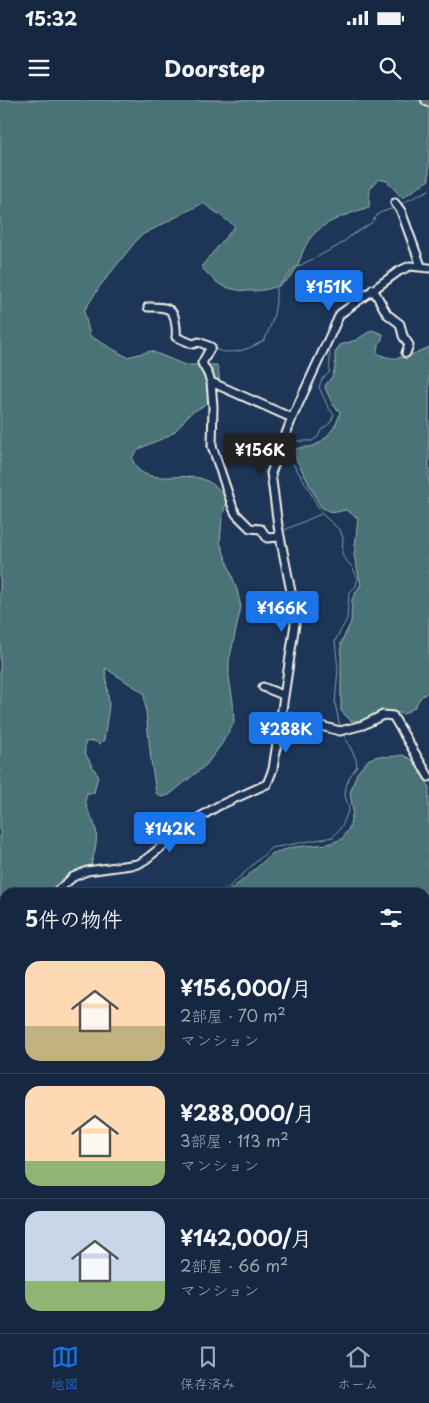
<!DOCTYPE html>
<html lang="ja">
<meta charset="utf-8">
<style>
:root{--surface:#162841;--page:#23344c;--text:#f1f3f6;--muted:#9ea6b1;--line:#35445a;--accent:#1a73e8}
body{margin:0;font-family:"Playpen Sans","Klee One",sans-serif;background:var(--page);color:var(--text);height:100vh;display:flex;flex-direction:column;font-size:19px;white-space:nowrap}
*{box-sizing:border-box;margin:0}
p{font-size:16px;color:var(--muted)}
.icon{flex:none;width:28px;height:28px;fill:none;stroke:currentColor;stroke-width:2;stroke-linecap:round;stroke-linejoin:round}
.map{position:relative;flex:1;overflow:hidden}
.panel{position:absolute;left:0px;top:788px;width:430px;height:446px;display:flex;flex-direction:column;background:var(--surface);border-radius:15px 15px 0 0;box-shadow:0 1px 4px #0004,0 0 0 1px var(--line)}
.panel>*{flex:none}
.price{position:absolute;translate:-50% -42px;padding:0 11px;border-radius:5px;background:var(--accent);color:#fff;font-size:16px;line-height:32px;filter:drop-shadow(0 1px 2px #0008)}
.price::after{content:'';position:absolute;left:50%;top:30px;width:15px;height:11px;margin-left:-8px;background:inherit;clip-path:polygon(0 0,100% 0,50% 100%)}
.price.on{background:#222;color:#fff}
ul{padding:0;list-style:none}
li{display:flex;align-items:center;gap:15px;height:125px;padding:0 25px}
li+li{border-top:1px solid var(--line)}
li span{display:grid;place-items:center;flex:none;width:140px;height:100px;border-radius:15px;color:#555}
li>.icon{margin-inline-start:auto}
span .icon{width:60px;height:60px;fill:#fffc;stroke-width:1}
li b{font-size:21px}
h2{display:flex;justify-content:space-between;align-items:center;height:60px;padding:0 25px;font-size:21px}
.status{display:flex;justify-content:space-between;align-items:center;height:35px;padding:0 25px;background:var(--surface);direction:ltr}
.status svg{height:14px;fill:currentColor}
header{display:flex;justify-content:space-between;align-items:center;height:65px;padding:0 25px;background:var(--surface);font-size:22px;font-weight:700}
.menu{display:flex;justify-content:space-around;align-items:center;height:70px;border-top:1px solid var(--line);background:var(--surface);font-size:14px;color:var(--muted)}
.menu a{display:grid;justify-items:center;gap:2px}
.menu .on{color:var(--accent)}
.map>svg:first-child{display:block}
.green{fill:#4a7376;stroke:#9fb2af}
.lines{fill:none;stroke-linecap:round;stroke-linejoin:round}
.stream{stroke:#8b9eb1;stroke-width:1}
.minor-casing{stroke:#f4f1e8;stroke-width:11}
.highway-casing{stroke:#f4f1e8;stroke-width:14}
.minor{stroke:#1d3557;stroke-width:7}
.highway{stroke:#6a7166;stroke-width:10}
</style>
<div class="status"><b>15:32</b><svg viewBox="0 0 49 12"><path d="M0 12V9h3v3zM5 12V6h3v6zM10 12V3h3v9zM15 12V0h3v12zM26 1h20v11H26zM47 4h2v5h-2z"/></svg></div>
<header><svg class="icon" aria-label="menu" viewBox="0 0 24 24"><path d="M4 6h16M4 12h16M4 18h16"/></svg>Doorstep<svg class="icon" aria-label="search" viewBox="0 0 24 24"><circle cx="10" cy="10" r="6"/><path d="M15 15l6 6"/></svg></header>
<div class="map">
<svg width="429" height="1233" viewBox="0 0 429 1233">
<rect width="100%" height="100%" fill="#1d3557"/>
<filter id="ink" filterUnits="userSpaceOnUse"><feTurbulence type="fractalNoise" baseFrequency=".02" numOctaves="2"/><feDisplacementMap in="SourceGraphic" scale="10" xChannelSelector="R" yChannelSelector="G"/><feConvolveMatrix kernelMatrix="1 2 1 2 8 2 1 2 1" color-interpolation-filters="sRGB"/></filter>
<g filter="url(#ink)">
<path class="green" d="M 0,0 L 429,0 L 429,80 L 402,98 L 387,81 L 378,79 L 370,89 L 369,107 C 349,114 322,121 309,140 C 301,151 300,167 290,177 C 275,194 240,194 221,185 C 214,181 207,173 201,167 L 235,126 L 203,103 L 140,136 L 100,186 L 84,211 L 90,236 L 127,257 L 151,251 L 185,265 L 217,265 C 223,284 216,297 200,308 C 197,310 192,311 190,314 C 182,321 179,330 168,336 C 155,343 139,345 132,358 C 140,388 178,372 199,378 C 209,380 218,388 225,395 L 226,404 L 222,418 L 220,442 L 237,490 L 241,507 L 229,561 L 229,577 L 233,602 L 234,623 L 221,645 L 206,665 L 169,695 L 162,697 L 156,693 L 151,660 L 144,593 L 105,568 L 109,605 L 104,640 L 100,644 L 94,641 L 85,642 L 85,653 L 98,676 L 94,693 L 87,693 C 82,708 93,715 96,730 C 98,742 94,754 91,765 C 75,771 62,781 50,792 L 5,792 L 5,819 L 0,799 Z
M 372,230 L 383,234 C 383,241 376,246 377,253 C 396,264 411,255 429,247 L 429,591 L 420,598 L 415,607 L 404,614 L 382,610 L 365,620 L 351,621 L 341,611 L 341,543 L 351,522 L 352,499 L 361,484 L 354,456 L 358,418 L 346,410 L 332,413 L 321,407 L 294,355 L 294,350 C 301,346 307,348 313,346 C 326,341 338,325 340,312 L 333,305 L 325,288 L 326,284 L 332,277 L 335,268 L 335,253 L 340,245 L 356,240 Z
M 403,655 L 412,660 L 429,686 L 429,1233 L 87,1233 L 96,1229 L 425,1229 L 425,792 L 222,792 L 230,790 L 244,779 L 273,753 L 294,747 L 328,744 L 342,739 L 349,728 L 353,711 L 350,693 L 357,673 L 369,659 L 379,656 L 388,657 Z"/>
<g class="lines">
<path class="stream" d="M 401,104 L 429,90
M 412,170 L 429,172
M 337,228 L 345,214
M 214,249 C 231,256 249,250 264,240 C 273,224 277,206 276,189 L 293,169 L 338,146 L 352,135 L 370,124 L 379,113 L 394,108
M 216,322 L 216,311
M 285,344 L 289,341 L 312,341 L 318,337 L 321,330 L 330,323 L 334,315 L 328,307 L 319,287 L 322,279 L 329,273 C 331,262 328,249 332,239
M 284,350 L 306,384 L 322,414 L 340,430 L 343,438 L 342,455 L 352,467 L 358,478 L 356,486 L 349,493 L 347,519 L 335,541 L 338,569 L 335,603 L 340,627
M 250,424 L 259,424 L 262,426
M 282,431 L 321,414
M 217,792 L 229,787 L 271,748 L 333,737 L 342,726 L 349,709 L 345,695 L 346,687 L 349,678 L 357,666 L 356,659 L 343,633
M 0,956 L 5,951
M 0,977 L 3,996 L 0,1010
M 0,1153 L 5,1157
M 1,1233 L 5,1227"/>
<defs>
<path id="minor" d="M 395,103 L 401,111 L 421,166
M 373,189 L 387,214 L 400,224 L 403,236 L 409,245 L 406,253
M 148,207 C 160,207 173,206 175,220 C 176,226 177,231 176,237 L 193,244 L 199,242 L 211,247 L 202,263 L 208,274 L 211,282 L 292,318
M 211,282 L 213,306 L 212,346 L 233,408 L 236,414 L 250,428 L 261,429 L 267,438 L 280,437
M 263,587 L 283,595
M 280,615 L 340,631 L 363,625 L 383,615 L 393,616 L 429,677
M 255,627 L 278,632
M 56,792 L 73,777 L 87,771 L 138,764 L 145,760 L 195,720 L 218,706 L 267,684 L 273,669 L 296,517 L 278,426 L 271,373 L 292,318 L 340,214 L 399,171 L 410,166 L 429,168
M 0,836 L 5,833"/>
<path id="highway" d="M 427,0 L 429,1"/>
</defs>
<use href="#minor" class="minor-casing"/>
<use href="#highway" class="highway-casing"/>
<use href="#minor" class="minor"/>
<use href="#highway" class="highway"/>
</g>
</g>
</svg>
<b class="price" style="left:329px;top:212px">¥151K</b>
<b class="price on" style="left:260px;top:375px">¥156K</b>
<b class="price" style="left:282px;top:533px">¥166K</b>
<b class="price" style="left:286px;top:654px">¥288K</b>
<b class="price" style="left:170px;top:754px">¥142K</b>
<section class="panel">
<h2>5件の物件<svg class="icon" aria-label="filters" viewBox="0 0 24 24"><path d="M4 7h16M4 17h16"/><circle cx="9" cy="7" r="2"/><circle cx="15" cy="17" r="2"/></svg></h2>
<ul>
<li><span style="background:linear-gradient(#ffd9b3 65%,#c2b280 0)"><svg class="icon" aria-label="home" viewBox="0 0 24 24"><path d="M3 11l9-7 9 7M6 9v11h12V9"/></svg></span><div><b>¥156,000/月</b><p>2部屋 · 70 m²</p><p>マンション</p></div></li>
<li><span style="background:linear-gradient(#ffd9b3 75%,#8fb573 0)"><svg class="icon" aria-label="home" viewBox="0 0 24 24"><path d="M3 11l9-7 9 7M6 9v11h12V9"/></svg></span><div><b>¥288,000/月</b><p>3部屋 · 113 m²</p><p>マンション</p></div></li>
<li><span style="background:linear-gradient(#c9d6e8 70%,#8fb573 0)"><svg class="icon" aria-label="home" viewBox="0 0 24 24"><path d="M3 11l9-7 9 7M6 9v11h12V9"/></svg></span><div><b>¥142,000/月</b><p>2部屋 · 66 m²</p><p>マンション</p></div></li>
</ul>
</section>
</div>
<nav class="menu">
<a class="on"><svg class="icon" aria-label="map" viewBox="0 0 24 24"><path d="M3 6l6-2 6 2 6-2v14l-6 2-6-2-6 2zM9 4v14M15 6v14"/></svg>地図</a>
<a><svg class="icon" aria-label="saved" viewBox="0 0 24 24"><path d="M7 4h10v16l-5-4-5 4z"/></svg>保存済み</a>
<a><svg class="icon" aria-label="home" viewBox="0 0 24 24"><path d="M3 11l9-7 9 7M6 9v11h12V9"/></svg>ホーム</a>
</nav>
